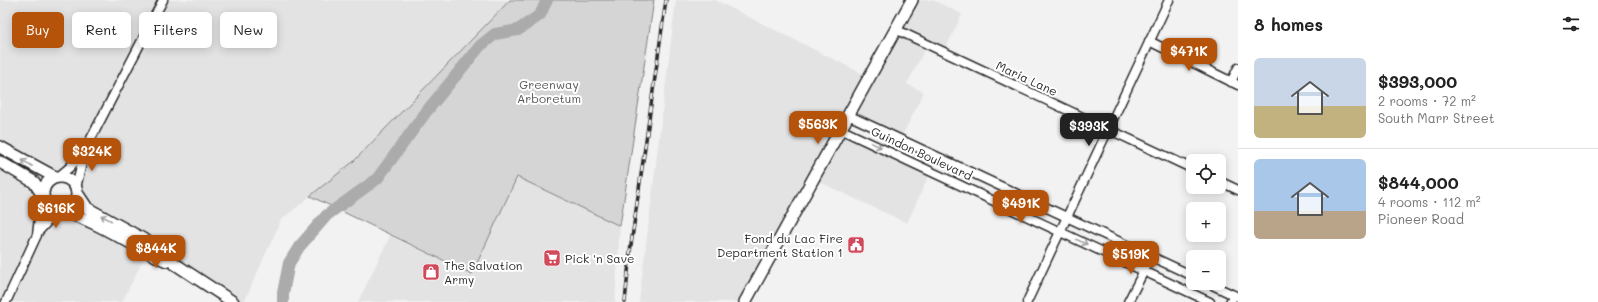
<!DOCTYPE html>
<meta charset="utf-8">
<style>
:root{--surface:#fff;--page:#f6f6f6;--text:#222;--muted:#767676;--line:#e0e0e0;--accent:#b45309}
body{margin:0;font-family:Mali,sans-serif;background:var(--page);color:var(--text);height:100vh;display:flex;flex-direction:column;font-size:15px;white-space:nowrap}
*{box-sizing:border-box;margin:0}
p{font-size:13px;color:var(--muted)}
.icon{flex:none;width:22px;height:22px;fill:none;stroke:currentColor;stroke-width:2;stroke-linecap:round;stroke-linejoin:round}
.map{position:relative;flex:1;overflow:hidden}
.drawer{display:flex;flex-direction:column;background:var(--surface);width:360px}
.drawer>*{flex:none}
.banner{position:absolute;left:12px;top:12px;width:380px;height:36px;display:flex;gap:8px}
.fabs{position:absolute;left:1186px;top:154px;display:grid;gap:8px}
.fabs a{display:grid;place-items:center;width:40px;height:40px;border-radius:6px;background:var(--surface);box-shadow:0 2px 10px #0003;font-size:20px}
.price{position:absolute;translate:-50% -34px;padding:0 9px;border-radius:8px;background:var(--accent);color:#fff;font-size:13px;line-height:26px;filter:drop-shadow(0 1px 2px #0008)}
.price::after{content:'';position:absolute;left:50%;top:24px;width:12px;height:9px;margin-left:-6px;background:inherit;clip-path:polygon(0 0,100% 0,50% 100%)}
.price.on{background:#222;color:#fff}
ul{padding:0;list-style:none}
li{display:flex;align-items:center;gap:12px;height:100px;padding:0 16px}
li+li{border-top:1px solid var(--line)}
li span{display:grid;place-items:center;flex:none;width:112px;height:80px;border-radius:6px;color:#555}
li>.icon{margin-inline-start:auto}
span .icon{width:48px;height:48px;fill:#fffc;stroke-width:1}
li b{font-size:17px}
h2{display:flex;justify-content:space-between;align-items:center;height:48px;padding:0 16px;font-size:17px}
.tag{padding:0 14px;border-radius:6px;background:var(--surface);box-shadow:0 2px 10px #0003;font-size:14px;line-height:36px}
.tag.on{background:var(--accent);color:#fff}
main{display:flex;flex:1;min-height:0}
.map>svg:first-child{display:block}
.built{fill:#e3e3e3}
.green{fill:#d5d5d5;stroke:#808080}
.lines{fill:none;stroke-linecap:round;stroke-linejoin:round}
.river{stroke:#ababab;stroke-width:12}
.minor-casing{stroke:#2b2b2b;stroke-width:11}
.secondary-casing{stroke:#2b2b2b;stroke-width:14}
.minor{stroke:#fff;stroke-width:8}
.secondary{stroke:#fff;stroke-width:11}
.rail-casing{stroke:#2b2b2b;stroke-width:3.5}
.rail{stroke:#fff;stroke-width:2;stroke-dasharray:6;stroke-linecap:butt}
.oneway{stroke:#a0a0a0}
.labels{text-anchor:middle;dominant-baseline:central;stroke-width:4;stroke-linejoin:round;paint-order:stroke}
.street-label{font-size:12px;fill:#2b2b2b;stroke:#fff}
.park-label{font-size:12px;fill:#565656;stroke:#fff}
.poi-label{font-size:12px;fill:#2b2b2b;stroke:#fff;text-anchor:start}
</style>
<main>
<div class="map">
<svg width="1238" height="302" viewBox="0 0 1238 302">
<rect width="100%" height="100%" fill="#f2f2f2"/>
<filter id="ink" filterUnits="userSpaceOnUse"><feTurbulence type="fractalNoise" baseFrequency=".025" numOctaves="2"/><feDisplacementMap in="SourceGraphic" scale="8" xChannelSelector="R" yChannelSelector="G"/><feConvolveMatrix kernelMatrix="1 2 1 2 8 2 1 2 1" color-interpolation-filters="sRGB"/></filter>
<g filter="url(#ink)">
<path class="built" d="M 0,0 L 510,0 L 354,161 L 281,220 L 244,302 L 233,302 L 87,208 L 75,185 L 67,178 L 0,147 Z
M 676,0 L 715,0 L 869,77 L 912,0 L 933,0 L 962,14 L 944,52 L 923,43 L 925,49 L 907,84 L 924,92 L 900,140 L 848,115 L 840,128 L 931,171 L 907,223 L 813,179 L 746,302 L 639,302 Z
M 0,162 L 22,174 L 47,206 L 52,210 L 147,252 L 122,302 L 0,302 Z
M 517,177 L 620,226 L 615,302 L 358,302 L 390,236 L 472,274 Z"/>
<path class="green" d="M 510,0 L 654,0 L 620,226 L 517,177 L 472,274 L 310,196 L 354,161 Z"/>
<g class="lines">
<path class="river" d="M 283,302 L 283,293 L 289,263 L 299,247 L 327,215 L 377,179 L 426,112 L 480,46 L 495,34 L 518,30 L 540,15 L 547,0"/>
<defs>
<path id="minor" d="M 895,29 L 1193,169
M 1149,41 L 1238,85
M 1231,82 L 1238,68
M 848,115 L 1193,276
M 840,129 L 1210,302
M 58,177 L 70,167 L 85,150 L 163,0
M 1219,181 L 1238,190
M 76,188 L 85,150
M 38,232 L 57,211
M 1208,283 L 1238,297
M 6,302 L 37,235 L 39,218 L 43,199
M 1027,302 L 1169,0
M 1128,302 L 1151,257
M 1230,302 L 1234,295"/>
<path id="secondary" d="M 0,147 L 55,177
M 0,162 L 34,182 L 42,194
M43 194a17 17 0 1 1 34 0a17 17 0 1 1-34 0Z
M 77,193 L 87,208 L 152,244 L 175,264 L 233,302
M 62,211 C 100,222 131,246 167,261
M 745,302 L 912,0"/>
</defs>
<use href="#minor" class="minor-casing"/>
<use href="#secondary" class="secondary-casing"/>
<use href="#minor" class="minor"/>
<use href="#secondary" class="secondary"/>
<defs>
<path id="rail" d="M 625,302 L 630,252 L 666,0"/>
</defs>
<use href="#rail" class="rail-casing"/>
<use href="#rail" class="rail"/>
</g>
<defs><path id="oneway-shaft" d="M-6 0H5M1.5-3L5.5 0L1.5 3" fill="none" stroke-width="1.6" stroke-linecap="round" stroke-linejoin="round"/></defs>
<g class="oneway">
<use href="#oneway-shaft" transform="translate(876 145) rotate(25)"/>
<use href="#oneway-shaft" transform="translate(27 163) rotate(-149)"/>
<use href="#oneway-shaft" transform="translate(106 218) rotate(-152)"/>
<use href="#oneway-shaft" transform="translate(1082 242) rotate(25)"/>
</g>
</g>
<defs>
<symbol id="civic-square" viewBox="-11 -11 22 22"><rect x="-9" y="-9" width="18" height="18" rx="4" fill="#d1495b" stroke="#fff"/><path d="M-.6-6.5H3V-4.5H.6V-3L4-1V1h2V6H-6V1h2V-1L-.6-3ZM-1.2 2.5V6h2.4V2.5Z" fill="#fff"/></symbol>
<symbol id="supermarket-square" viewBox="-11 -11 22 22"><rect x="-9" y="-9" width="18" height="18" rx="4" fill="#d1495b" stroke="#fff"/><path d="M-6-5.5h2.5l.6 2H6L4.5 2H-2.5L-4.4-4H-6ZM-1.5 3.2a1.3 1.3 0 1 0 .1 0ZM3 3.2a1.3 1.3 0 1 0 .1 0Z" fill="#fff"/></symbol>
<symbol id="shop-square" viewBox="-11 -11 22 22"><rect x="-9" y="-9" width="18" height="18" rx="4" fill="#d1495b" stroke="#fff"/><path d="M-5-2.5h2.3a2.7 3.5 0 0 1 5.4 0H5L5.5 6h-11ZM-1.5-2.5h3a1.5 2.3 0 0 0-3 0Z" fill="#fff"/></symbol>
</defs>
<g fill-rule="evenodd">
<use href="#civic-square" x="846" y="235" width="20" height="20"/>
<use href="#supermarket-square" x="542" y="248" width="20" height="20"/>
<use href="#shop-square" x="421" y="262" width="20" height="20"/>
</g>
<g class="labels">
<g class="street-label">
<text transform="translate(1027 78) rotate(25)">Maria Lane</text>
<text transform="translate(922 153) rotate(25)">Guindon Boulevard</text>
</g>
<g class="park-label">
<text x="549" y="84">Greenway<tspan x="549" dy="14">Arboretum</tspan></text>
</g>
<g class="poi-label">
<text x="843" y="238" text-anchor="end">Fond du Lac Fire<tspan x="843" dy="14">Department Station 1</tspan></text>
<text x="565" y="258">Pick 'n Save</text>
<text x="444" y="265">The Salvation<tspan x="444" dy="14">Army</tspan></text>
</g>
</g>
</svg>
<div class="fabs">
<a><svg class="icon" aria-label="locate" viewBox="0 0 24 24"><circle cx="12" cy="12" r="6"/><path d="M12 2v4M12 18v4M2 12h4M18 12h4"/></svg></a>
<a>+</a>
<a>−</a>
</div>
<b class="price" style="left:1189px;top:72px">$471K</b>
<b class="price" style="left:818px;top:145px">$563K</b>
<b class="price on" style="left:1089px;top:147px">$393K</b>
<b class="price" style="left:92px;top:172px">$324K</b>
<b class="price" style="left:1021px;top:224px">$491K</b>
<b class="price" style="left:56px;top:229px">$616K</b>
<b class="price" style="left:156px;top:269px">$844K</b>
<b class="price" style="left:1131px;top:275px">$519K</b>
<div class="banner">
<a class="tag on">Buy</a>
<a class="tag">Rent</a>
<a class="tag">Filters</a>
<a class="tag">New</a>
</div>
</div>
<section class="drawer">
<h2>8 homes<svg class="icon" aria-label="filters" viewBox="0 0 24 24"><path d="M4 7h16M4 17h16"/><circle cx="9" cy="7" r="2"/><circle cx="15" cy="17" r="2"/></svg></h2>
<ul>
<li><span style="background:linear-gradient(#c9d6e8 60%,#c2b280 0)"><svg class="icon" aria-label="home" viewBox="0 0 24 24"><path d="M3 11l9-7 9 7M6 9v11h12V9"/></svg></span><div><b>$393,000</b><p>2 rooms · 72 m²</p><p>South Marr Street</p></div></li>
<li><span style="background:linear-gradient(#a9c7e8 65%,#b9a48a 0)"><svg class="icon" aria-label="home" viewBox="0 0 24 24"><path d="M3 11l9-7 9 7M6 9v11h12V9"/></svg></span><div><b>$844,000</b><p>4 rooms · 112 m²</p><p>Pioneer Road</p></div></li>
</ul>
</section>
</main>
